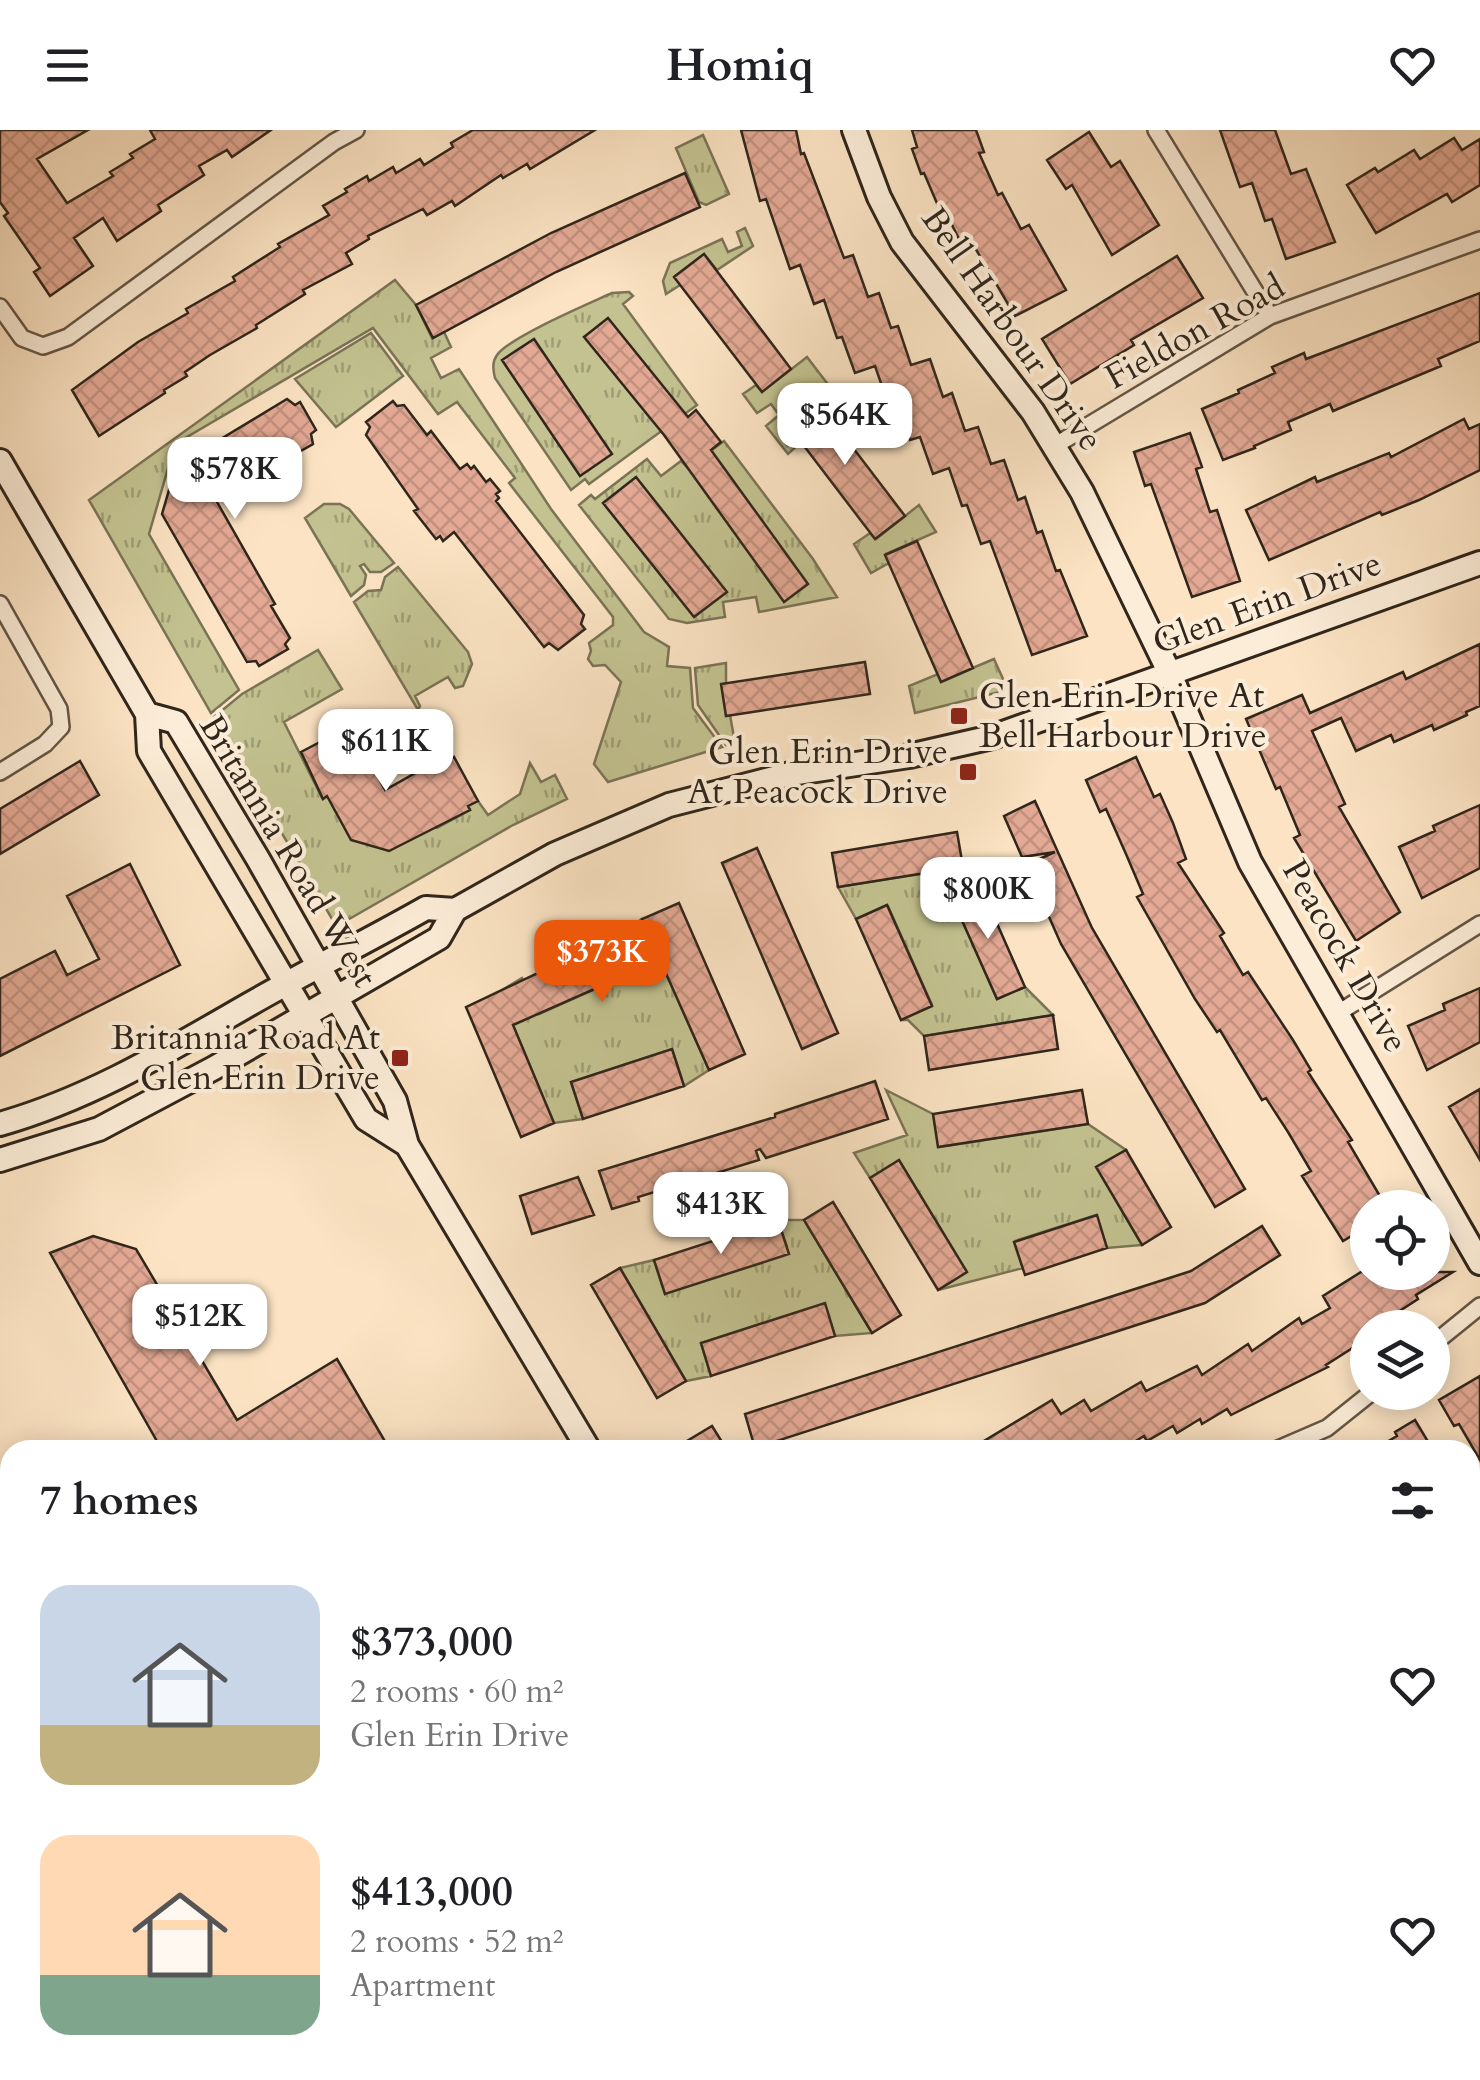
<!DOCTYPE html>
<meta charset="utf-8">
<style>
:root{--surface:#fff;--page:#f6f6f6;--text:#202124;--muted:#757577;--accent:#ea580c}
body{margin:0;font-family:Cardo,serif;background:var(--page);color:var(--text);height:100vh;display:flex;flex-direction:column;font-size:38px;white-space:nowrap}
*{box-sizing:border-box;margin:0}
p{font-size:32px;color:var(--muted)}
.icon{flex:none;width:55px;height:55px;fill:none;stroke:currentColor;stroke-width:2;stroke-linecap:round;stroke-linejoin:round}
.map{position:relative;flex:1;overflow:hidden}
.details{position:absolute;left:0px;top:1310px;width:1480px;height:640px;display:flex;flex-direction:column;background:var(--surface);border-radius:30px 30px 0 0;box-shadow:0 5px 25px #0003}
.details>*{flex:none}
.fabs{position:absolute;left:1350px;top:1060px;display:grid;gap:20px}
.fabs a{display:grid;place-items:center;width:100px;height:100px;border-radius:50%;background:var(--surface);box-shadow:0 5px 25px #0003;font-size:50px}
.price{position:absolute;translate:-50% -85px;padding:0 22px;border-radius:20px;background:#fff;color:#222;font-size:32px;line-height:65px;filter:drop-shadow(0 2px 5px #0008)}
.price::after{content:'';position:absolute;left:50%;top:60px;width:30px;height:22px;margin-left:-15px;background:inherit;clip-path:polygon(0 0,100% 0,50% 100%)}
.price.on{background:var(--accent);color:#fff}
ul{padding:0;list-style:none}
li{display:flex;align-items:center;gap:30px;height:250px;padding:0 40px}
li span{display:grid;place-items:center;flex:none;width:280px;height:200px;border-radius:30px;color:#555}
li>.icon{margin-inline-start:auto}
span .icon{width:120px;height:120px;fill:#fffc;stroke-width:1}
li b{font-size:42px}
h2{display:flex;justify-content:space-between;align-items:center;height:120px;padding:0 40px;font-size:42px}
header{display:flex;justify-content:space-between;align-items:center;height:130px;padding:0 40px;background:var(--surface);font-size:45px;font-weight:700}
.map>svg:first-child{display:block}
.grass{fill:url(#grass-tufts);stroke:#7a7456;stroke-width:2.5}
.building{fill:url(#building-cross-hatch);stroke:#30261b;stroke-width:2.5}
.lines{fill:none;stroke-linecap:round;stroke-linejoin:round}
.street-casing{stroke:#635545;stroke-width:20}
.secondary-casing{stroke:#30261b;stroke-width:28}
.street{stroke:#fcedd8;stroke-width:15}
.secondary{stroke:#fcedd8;stroke-width:22}
.poi-dot{fill:#8f2418;stroke:#fcedd8;stroke-width:4}
.labels{text-anchor:middle;dominant-baseline:central;stroke-width:8;stroke-linejoin:round;paint-order:stroke}
.street-label{font-size:35px;fill:#30261b;stroke:#fcedd8}
.poi-label{font-size:35px;fill:#30261b;stroke:#fcedd8;text-anchor:end}
</style>
<header><svg class="icon" aria-label="menu" viewBox="0 0 24 24"><path d="M4 6h16M4 12h16M4 18h16"/></svg>Homiq<svg class="icon" aria-label="heart" viewBox="0 0 24 24"><path d="M12 20l-8-8c-3-5 5-10 8-4 3-6 11-1 8 4z"/></svg></header>
<div class="map">
<svg width="1480" height="1950" viewBox="0 0 1480 1950">
<defs>
<pattern id="grass-tufts" width="24" height="20" patternUnits="userSpaceOnUse" patternTransform="scale(2.5)"><rect width="24" height="20" fill="#c3c290"/><path d="M3 7l-1-3M5 7V3M7 7l1-3M15 17l-1-3M17 17v-4M19 17l1-3" fill="none" stroke="#9f9d75"/></pattern>
<pattern id="building-cross-hatch" width="8" height="8" patternUnits="userSpaceOnUse" patternTransform="scale(2.5)"><rect width="8" height="8" fill="#e3a994"/><path d="M0 0l8 8M0 8l8-8" fill="none" stroke="#c3917f"/></pattern>
</defs>
<rect width="100%" height="100%" fill="#fbe3c3"/>
<filter id="stains"><feTurbulence type="fractalNoise" baseFrequency=".002" numOctaves="4"/><feColorMatrix values="0 0 0 0 .2 0 0 0 0 .09 0 0 0 0 .02 0 0 0 .5 -.17"/></filter>
<radialGradient id="worn" r=".72"><stop offset=".6" stop-color="#630" stop-opacity="0"/><stop offset="1" stop-color="#630" stop-opacity=".3"/></radialGradient>
<path class="grass" d="M 703,5 L 729,64 L 706,75 L 699,72 L 676,18 Z
M 745,98 L 753,116 L 717,140 L 704,124 L 675,146 L 680,155 L 666,164 L 663,151 L 670,133 L 722,109 L 728,122 L 742,116 L 737,102 Z
M 395,150 L 416,175 L 432,208 L 444,202 L 451,217 L 431,228 L 441,248 L 459,239 L 551,379 L 644,502 L 669,517 L 667,536 L 690,538 L 693,578 L 722,617 L 608,652 L 594,634 L 621,552 L 605,535 L 593,536 L 588,529 L 591,521 L 589,513 L 613,495 L 613,487 L 509,353 L 515,348 L 457,272 L 438,284 L 373,198 L 175,314 L 149,404 L 239,560 L 211,583 L 89,370 Z
M 629,162 L 633,166 L 623,174 L 697,275 L 589,354 L 585,349 L 571,360 L 495,248 C 493,239 492,232 497,225 C 510,207 588,174 612,163 Z
M 371,203 L 403,246 L 336,297 L 295,249 Z
M 807,227 L 830,257 L 785,291 L 801,312 L 788,324 L 766,296 L 779,285 L 771,274 L 757,283 L 743,264 L 756,255 L 762,262 Z
M 724,311 L 813,429 L 837,467 L 759,482 L 756,467 L 723,472 L 725,487 L 687,493 L 669,489 L 579,375 L 591,365 L 595,369 L 647,329 L 661,346 L 681,331 L 688,338 Z
M 324,374 L 340,374 L 349,379 L 394,433 L 381,442 L 370,442 L 364,434 L 360,436 L 366,445 L 364,455 L 351,466 L 305,388 Z
M 919,375 L 936,402 L 886,424 L 889,433 L 871,443 L 854,414 L 870,403 L 876,409 Z
M 398,437 L 468,522 L 472,534 L 463,556 L 455,558 L 448,547 L 415,566 L 420,576 L 418,580 L 354,472 L 368,461 L 381,460 L 385,447 Z
M 318,520 L 342,559 L 284,592 L 322,668 L 327,666 L 437,698 L 470,680 L 468,676 L 478,671 L 488,685 L 520,664 L 530,633 L 541,652 L 555,645 L 567,669 L 513,695 L 344,792 L 332,789 L 214,587 L 242,564 Z
M 994,529 L 1008,560 L 915,583 L 909,556 L 938,544 L 942,551 Z
M 726,533 L 726,585 L 730,585 L 735,613 L 726,615 L 698,575 L 695,538 Z
M 963,737 L 980,755 L 953,768 L 997,869 L 1025,857 L 1053,885 L 924,906 L 908,890 L 901,890 L 932,875 L 888,776 L 856,789 L 838,757 Z
M 642,789 L 709,940 L 684,956 L 672,919 L 571,952 L 583,989 L 554,993 L 499,862 L 522,848 L 539,884 L 635,841 L 619,804 Z
M 886,960 L 933,984 L 939,1017 L 1088,994 L 1126,1020 L 1097,1037 L 1142,1115 L 1107,1118 L 1096,1085 L 1015,1111 L 1023,1138 L 938,1160 L 966,1142 L 870,1048 L 854,1023 L 907,1005 Z
M 778,1090 L 804,1090 L 872,1203 L 835,1206 L 825,1174 L 701,1213 L 711,1246 L 686,1251 L 620,1138 L 654,1130 L 665,1164 Z
M 10,1807 L 10,1940 L 142,1940 L 136,1950 L 0,1950 L 0,1816 Z"/>
<path class="building" d="M 0,0 L 88,0 L 37,29 L 67,73 L 113,46 L 110,42 L 133,28 L 130,24 L 155,9 L 150,0 L 271,0 L 232,27 L 227,20 L 199,36 L 204,45 L 158,75 L 161,81 L 117,111 L 103,88 L 74,108 L 93,136 L 50,166 L 34,142 L 40,138 L 4,86 L 8,83 L 0,72 Z
M 473,0 L 595,0 L 530,39 L 527,34 L 503,48 L 501,45 L 455,76 L 452,71 L 427,85 L 423,79 L 368,106 L 369,109 L 346,123 L 352,134 L 303,160 L 305,164 L 256,195 L 257,198 L 210,225 L 185,242 L 187,246 L 164,260 L 165,263 L 99,306 L 72,260 L 138,212 L 188,183 L 186,179 L 235,151 L 233,147 L 280,117 L 278,114 L 329,85 L 323,76 L 347,62 L 345,59 L 367,46 L 369,51 L 393,37 L 396,43 L 420,29 L 424,35 L 453,17 L 451,13 Z
M 741,0 L 796,0 L 801,24 L 804,23 L 844,128 L 853,125 L 868,167 L 879,163 L 891,198 L 898,196 L 911,235 L 930,229 L 943,267 L 952,263 L 965,301 L 978,297 L 991,334 L 1004,330 L 1018,370 L 1025,367 L 1037,403 L 1042,401 L 1056,441 L 1060,440 L 1087,506 L 1032,525 L 990,411 L 981,414 L 967,375 L 962,376 L 949,338 L 933,344 L 920,307 L 910,310 L 897,273 L 889,276 L 875,236 L 855,243 L 842,207 L 837,208 L 824,170 L 814,174 L 800,135 L 790,139 L 766,69 L 760,71 Z
M 912,0 L 976,0 L 984,22 L 979,23 L 998,65 L 1002,63 L 1021,99 L 1029,95 L 1066,160 L 1015,186 L 974,116 L 965,121 L 946,83 L 942,85 L 924,43 L 921,44 L 912,19 L 917,17 Z
M 1220,0 L 1275,0 L 1291,44 L 1306,39 L 1335,112 L 1286,129 L 1272,89 L 1265,91 L 1252,53 L 1240,57 Z
M 1089,2 L 1111,37 L 1120,31 L 1159,95 L 1112,125 L 1072,55 L 1066,59 L 1047,30 Z
M 1454,8 L 1462,20 L 1480,9 L 1480,55 L 1452,72 L 1447,64 L 1376,103 L 1347,55 L 1375,38 L 1378,42 L 1414,20 L 1420,29 Z
M 685,43 L 700,77 L 556,142 L 433,208 L 416,175 L 551,103 Z
M 704,124 L 791,239 L 762,262 L 674,147 Z
M 1177,126 L 1203,168 L 1131,210 L 1134,215 L 1070,254 L 1042,209 Z
M 1480,163 L 1480,211 L 1438,229 L 1441,236 L 1333,281 L 1330,274 L 1288,292 L 1291,300 L 1254,316 L 1255,318 L 1223,330 L 1202,279 L 1239,263 L 1238,260 L 1275,243 L 1272,237 L 1304,223 L 1306,229 Z
M 608,188 L 688,287 L 696,280 L 721,312 L 711,320 L 808,454 L 784,472 L 664,305 L 584,207 Z
M 534,209 L 612,324 L 580,346 L 502,230 Z
M 815,268 L 905,386 L 875,409 L 785,291 Z
M 287,269 L 295,275 L 300,272 L 316,300 L 311,304 L 313,314 L 292,326 L 296,332 L 272,346 L 269,340 L 217,372 L 275,474 L 271,476 L 290,508 L 285,514 L 288,519 L 259,536 L 256,531 L 247,532 L 162,384 L 176,336 Z
M 393,271 L 397,276 L 404,275 L 427,305 L 431,301 L 460,339 L 467,334 L 471,339 L 474,336 L 486,352 L 490,349 L 500,361 L 496,364 L 499,368 L 496,371 L 584,485 L 581,494 L 585,499 L 558,520 L 549,513 L 544,517 L 454,402 L 443,411 L 440,406 L 436,409 L 414,381 L 418,379 L 366,305 L 370,297 L 366,292 Z
M 1464,289 L 1469,299 L 1480,294 L 1480,340 L 1419,370 L 1382,385 L 1380,382 L 1269,430 L 1246,380 L 1315,347 L 1317,352 L 1389,323 L 1391,327 Z
M 1190,303 L 1202,337 L 1196,339 L 1210,382 L 1217,380 L 1240,451 L 1192,467 L 1151,354 L 1145,356 L 1134,322 Z
M 636,347 L 727,462 L 694,487 L 603,373 Z
M 917,411 L 973,538 L 941,552 L 885,425 Z
M 1480,514 L 1480,576 L 1466,582 L 1467,585 L 1434,600 L 1432,595 L 1394,612 L 1391,605 L 1356,621 L 1341,588 L 1312,601 L 1345,674 L 1339,677 L 1400,782 L 1356,811 L 1294,708 L 1300,705 L 1280,657 L 1276,659 L 1246,589 L 1302,565 L 1310,583 L 1403,542 L 1406,549 Z
M 865,532 L 870,564 L 726,586 L 721,554 Z
M 345,599 L 349,607 L 355,604 L 385,660 L 442,628 L 444,632 L 454,627 L 478,671 L 468,676 L 470,680 L 389,721 L 351,710 L 327,666 L 323,669 L 301,622 Z
M 1136,627 L 1154,667 L 1160,664 L 1173,693 L 1186,729 L 1178,733 L 1224,803 L 1220,806 L 1243,845 L 1248,842 L 1293,910 L 1311,940 L 1308,942 L 1352,1010 L 1348,1012 L 1387,1078 L 1368,1078 L 1368,1096 L 1343,1111 L 1302,1046 L 1311,1041 L 1288,1002 L 1266,968 L 1262,970 L 1220,900 L 1217,902 L 1195,869 L 1137,767 L 1143,764 L 1126,724 L 1106,679 L 1100,682 L 1086,650 Z
M 80,631 L 99,665 L 0,724 L 0,679 Z
M 1035,671 L 1092,798 L 1245,1059 L 1215,1077 L 1061,814 L 1026,735 L 1055,722 L 1022,727 L 1004,686 Z
M 1480,675 L 1480,738 L 1422,768 L 1399,717 L 1435,701 L 1433,696 Z
M 957,702 L 963,737 L 838,757 L 832,723 Z
M 757,718 L 838,903 L 802,919 L 722,733 Z
M 130,734 L 180,835 L 0,926 L 0,849 L 55,821 L 67,845 L 99,829 L 67,766 Z
M 980,755 L 1025,857 L 997,869 L 952,768 Z
M 679,773 L 745,924 L 709,940 L 660,830 L 513,895 L 554,993 L 521,1007 L 466,877 L 644,793 L 642,789 Z
M 887,775 L 932,876 L 901,890 L 856,789 Z
M 1480,858 L 1480,912 L 1427,940 L 1408,896 L 1445,880 L 1443,874 Z
M 1053,885 L 1058,919 L 929,940 L 924,906 Z
M 672,919 L 684,956 L 583,989 L 571,952 Z
M 875,951 L 888,989 L 766,1028 L 760,1019 L 756,1021 L 759,1030 L 638,1067 L 639,1071 L 612,1079 L 599,1041 L 775,987 L 775,984 Z
M 1480,959 L 1480,1030 L 1449,977 Z
M 1082,960 L 1088,994 L 938,1017 L 933,984 Z
M 1126,1020 L 1171,1097 L 1142,1115 L 1096,1037 Z
M 899,1030 L 967,1142 L 938,1160 L 870,1048 Z
M 578,1047 L 594,1085 L 532,1104 L 520,1066 Z
M 833,1072 L 901,1185 L 872,1203 L 804,1090 Z
M 1097,1085 L 1107,1118 L 1025,1145 L 1014,1112 Z
M 778,1090 L 789,1124 L 665,1164 L 654,1130 Z
M 1262,1096 L 1280,1125 L 1205,1173 L 755,1318 L 745,1284 L 1191,1141 Z
M 93,1106 L 136,1119 L 237,1290 L 337,1229 L 390,1320 L 162,1320 L 50,1123 Z
M 620,1138 L 686,1251 L 657,1268 L 591,1155 Z
M 1361,1142 L 1453,1142 L 1416,1165 L 1418,1169 L 1395,1184 L 1368,1198 L 1368,1208 L 1326,1235 L 1328,1237 L 1231,1285 L 1227,1279 L 1202,1294 L 1200,1289 L 1177,1303 L 1173,1296 L 1147,1311 L 1144,1306 L 1121,1320 L 1116,1312 L 1102,1320 L 969,1320 L 1052,1270 L 1061,1284 L 1084,1270 L 1091,1281 L 1141,1252 L 1146,1261 L 1197,1236 L 1202,1245 L 1248,1214 L 1252,1221 L 1299,1188 L 1302,1194 L 1330,1178 L 1323,1166 Z
M 825,1173 L 835,1206 L 711,1246 L 701,1213 Z
M 1480,1246 L 1480,1330 L 1459,1294 L 1454,1296 L 1439,1270 Z
M 1415,1290 L 1433,1320 L 1373,1320 L 1397,1306 L 1395,1302 Z
M 712,1296 L 727,1320 L 672,1320 Z"/>
<g class="lines">
<defs>
<path id="street" d="M 1156,0 L 1270,186
M 0,177 L 22,208 L 43,216 L 68,207 L 334,12 L 356,0
M 1056,315 L 1270,186 L 1480,110
M 0,474 L 59,579 L 61,597 L 45,614 L 0,642
M 1338,883 L 1480,794
M 1432,1215 L 1480,1176
M 1276,1320 L 1327,1298 L 1372,1262
M 1470,1529 L 1480,1523
M 1470,1862 L 1480,1860
M 686,1940 L 692,1950
M 1127,1950 L 1158,1940"/>
<path id="secondary" d="M 854,0 L 879,67 L 902,112 L 1033,282 L 1082,362 L 1170,544 L 1250,732 L 1480,1133
M 0,331 L 147,584 L 149,621 L 366,989 L 407,1015
M 147,584 L 176,592 L 258,729 L 395,971 L 407,1015 L 589,1320
M 0,994 C 91,968 168,921 250,874 C 307,841 368,811 426,778 L 455,780
M 0,1030 L 99,999 L 214,938 L 439,808 L 455,780 L 555,724 L 669,675 L 790,644 L 909,626 L 992,607 L 1480,433
M 0,1701 L 10,1707
M 356,1940 L 365,1950
M 945,1940 L 950,1950"/>
</defs>
<use href="#street" class="street-casing"/>
<use href="#secondary" class="secondary-casing"/>
<use href="#street" class="street"/>
<use href="#secondary" class="secondary"/>
</g>
<g class="poi-dot">
<rect x="949" y="576" width="20" height="20" rx="5"/>
<rect x="958" y="632" width="20" height="20" rx="5"/>
<rect x="390" y="918" width="20" height="20" rx="5"/>
</g>
<g class="labels">
<g class="street-label">
<text transform="translate(1012 199) rotate(55)">Bell Harbour Drive</text>
<text transform="translate(1195 202) rotate(-29)">Fieldon Road</text>
<text transform="translate(1267 473) rotate(-20)">Glen Erin Drive</text>
<text transform="translate(288 721) rotate(59)">Britannia Road West</text>
<text transform="translate(1345 826) rotate(60)">Peacock Drive</text>
</g>
<g class="poi-label">
<text x="979" y="566" text-anchor="start">Glen Erin Drive At<tspan x="979" dy="40">Bell Harbour Drive</tspan></text>
<text x="948" y="622">Glen Erin Drive<tspan x="948" dy="40">At Peacock Drive</tspan></text>
<text x="380" y="908">Britannia Road At<tspan x="380" dy="40">Glen Erin Drive</tspan></text>
</g>
</g>
<rect width="100%" height="100%" filter="url(#stains)"/>
<rect width="100%" height="100%" fill="url(#worn)"/>
</svg>
<div class="fabs">
<a><svg class="icon" aria-label="locate" viewBox="0 0 24 24"><circle cx="12" cy="12" r="6"/><path d="M12 2v4M12 18v4M2 12h4M18 12h4"/></svg></a>
<a><svg class="icon" aria-label="layers" viewBox="0 0 24 24"><path d="M12 4l9 5-9 5-9-5zM3 14l9 5 9-5"/></svg></a>
</div>
<b class="price" style="left:845px;top:338px">$564K</b>
<b class="price" style="left:235px;top:392px">$578K</b>
<b class="price" style="left:386px;top:664px">$611K</b>
<b class="price" style="left:988px;top:812px">$800K</b>
<b class="price on" style="left:602px;top:875px">$373K</b>
<b class="price" style="left:721px;top:1127px">$413K</b>
<b class="price" style="left:200px;top:1239px">$512K</b>
<section class="details">
<h2>7 homes<svg class="icon" aria-label="filters" viewBox="0 0 24 24"><path d="M4 7h16M4 17h16"/><circle cx="9" cy="7" r="2"/><circle cx="15" cy="17" r="2"/></svg></h2>
<ul>
<li><span style="background:linear-gradient(#c9d6e8 70%,#c2b280 0)"><svg class="icon" aria-label="home" viewBox="0 0 24 24"><path d="M3 11l9-7 9 7M6 9v11h12V9"/></svg></span><div><b>$373,000</b><p>2 rooms · 60 m²</p><p>Glen Erin Drive</p></div><svg class="icon" aria-label="heart" viewBox="0 0 24 24"><path d="M12 20l-8-8c-3-5 5-10 8-4 3-6 11-1 8 4z"/></svg></li>
<li><span style="background:linear-gradient(#ffd9b3 70%,#7fa58c 0)"><svg class="icon" aria-label="home" viewBox="0 0 24 24"><path d="M3 11l9-7 9 7M6 9v11h12V9"/></svg></span><div><b>$413,000</b><p>2 rooms · 52 m²</p><p>Apartment</p></div><svg class="icon" aria-label="heart" viewBox="0 0 24 24"><path d="M12 20l-8-8c-3-5 5-10 8-4 3-6 11-1 8 4z"/></svg></li>
</ul>
</section>
</div>
